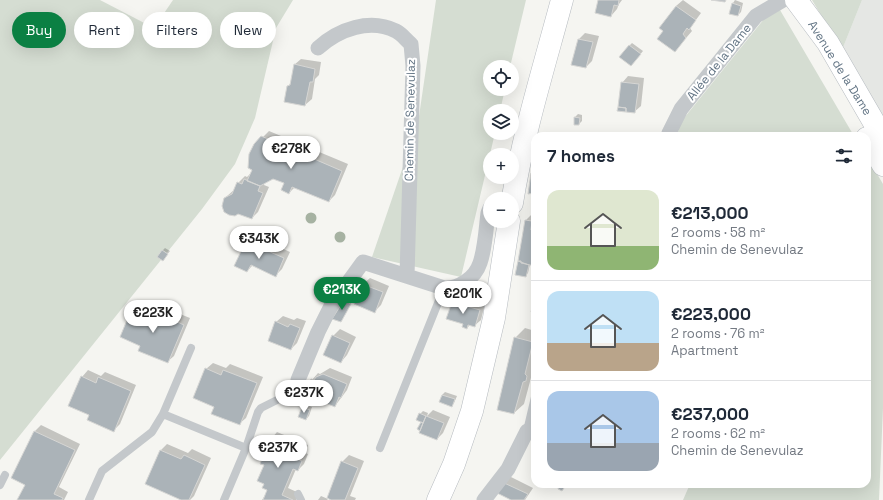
<!DOCTYPE html>
<meta charset="utf-8">
<style>
:root{--surface:#fff;--page:#f6f6f7;--text:#1f2937;--muted:#747a83;--line:#e0e1e3;--accent:#0b8043}
body{margin:0;font-family:"Space Grotesk",sans-serif;background:var(--page);color:var(--text);height:100vh;display:flex;flex-direction:column;font-size:15px;white-space:nowrap}
*{box-sizing:border-box;margin:0}
p{font-size:13px;color:var(--muted)}
.icon{flex:none;width:22px;height:22px;fill:none;stroke:currentColor;stroke-width:2;stroke-linecap:round;stroke-linejoin:round}
.map{position:relative;flex:1;overflow:hidden}
.details{position:absolute;left:531px;top:132px;width:340px;height:356px;display:flex;flex-direction:column;background:var(--surface);border-radius:12px;box-shadow:0 4px 16px #0002}
.details>*{flex:none}
.guide{position:absolute;left:12px;top:12px;width:380px;height:36px;display:flex;gap:8px}
.tools{position:absolute;left:483px;top:60px;display:grid;gap:8px}
.tools a{display:grid;place-items:center;width:36px;height:36px;border-radius:50%;background:var(--surface);box-shadow:0 4px 16px #0002;font-size:20px}
.price{position:absolute;translate:-50% -34px;padding:0 9px;border-radius:14px;background:#fff;color:#222;font-size:13px;line-height:26px;filter:drop-shadow(0 1px 2px #0008)}
.price::after{content:'';position:absolute;left:50%;top:24px;width:12px;height:9px;margin-left:-6px;background:inherit;clip-path:polygon(0 0,100% 0,50% 100%)}
.price.selected{background:var(--accent);color:#fff}
ul{padding:0;list-style:none}
li{display:flex;align-items:center;gap:12px;height:100px;padding:0 16px}
li+li{border-top:1px solid var(--line)}
li span{display:grid;place-items:center;flex:none;width:112px;height:80px;border-radius:12px;color:#555}
li>.icon{margin-inline-start:auto}
span .icon{width:48px;height:48px;fill:#fffc;stroke-width:1}
li b{font-size:17px}
h2{display:flex;justify-content:space-between;align-items:center;height:48px;padding:0 16px;font-size:17px}
.tag{padding:0 14px;border-radius:18px;background:var(--surface);box-shadow:0 4px 16px #0002;font-size:14px;line-height:36px}
.tag.selected{background:var(--accent);color:#fff}
.map>svg:first-child{display:block}
.built{fill:#e5e7e4}
.green{fill:#d5ddd2}
.shadow{fill:#0003}
.building{fill:#abb3b8;stroke:#d6d6d4}
.lines{fill:none;stroke-linecap:round;stroke-linejoin:round}
.secondary-casing{stroke:#b6bbc0;stroke-width:23}
.service{stroke:#c4c8cb;stroke-width:8}
.minor{stroke:#c4c8cb;stroke-width:15}
.secondary{stroke:#fff;stroke-width:22}
.tree{fill:#a6b2a2}
.labels{text-anchor:middle;dominant-baseline:central;stroke-width:4;stroke-linejoin:round;paint-order:stroke}
.street-label{font-size:12px;fill:#627484;stroke:#fff}
</style>
<div class="map">
<svg width="883" height="500" viewBox="0 0 883 500">
<rect width="100%" height="100%" fill="#f5f5f1"/>
<path class="built" d="M 862,0 L 883,0 L 883,119 L 842,50 Z"/>
<path class="green" d="M 0,0 L 100,0 L 154,28 L 173,0 L 293,0 L 276,28 L 255,118 L 235,164 L 202,209 L 0,460 Z
M 436,0 L 526,0 L 510,67 L 490,67 L 490,89 L 505,89 L 500,111 L 490,111 L 490,133 L 495,133 L 461,277 L 372,257 L 418,123 Z
M 812,0 L 862,0 L 842,50 Z
M 780,10 L 854,136 L 677,136 L 680,123 L 764,19 Z
M 867,157 L 883,184 L 883,408 L 879,500 L 683,500 L 690,484 L 867,484 Z"/>
<path class="shadow" d="M 599,0 L 622,0 L 619,4 L 617,9 L 611,16 Z
M 683,0 L 701,13 L 690,28 L 692,31 L 675,51 L 664,31 L 676,6 Z
M 735,0 L 743,3 L 741,12 L 738,15 L 730,14 L 733,3 Z
M 585,33 L 599,36 L 592,61 L 586,67 L 579,39 Z
M 632,43 L 643,51 L 634,62 L 629,46 Z
M 301,59 L 321,62 L 319,75 L 315,79 L 312,99 L 305,105 L 288,86 L 291,83 L 294,65 Z
M 628,76 L 644,78 L 641,106 L 634,112 L 622,83 Z
M 578,114 L 582,115 L 582,121 L 579,124 L 575,117 Z
M 269,131 L 348,164 L 335,195 L 329,201 L 295,187 L 289,193 L 285,183 L 273,178 L 265,182 L 264,185 L 269,187 L 258,212 L 252,218 L 226,197 L 235,189 L 238,183 L 245,176 L 247,177 L 251,173 L 253,169 L 255,145 Z
M 532,214 L 535,215 L 535,265 L 530,264 L 528,273 L 525,276 L 517,274 L 525,221 Z
M 252,237 L 264,242 L 266,241 L 290,252 L 282,269 L 275,276 L 253,265 L 247,271 L 246,244 Z
M 165,248 L 170,251 L 166,256 L 162,251 Z
M 370,278 L 389,286 L 381,305 L 374,312 L 355,304 L 363,284 Z
M 459,296 L 485,304 L 481,320 L 474,326 L 470,325 L 467,328 L 453,303 Z
M 347,297 L 353,300 L 341,321 L 344,300 Z
M 140,303 L 156,310 L 160,306 L 190,318 L 174,356 L 167,362 L 142,345 L 133,309 Z
M 283,316 L 294,320 L 297,318 L 306,321 L 297,343 L 291,349 L 276,322 Z
M 525,328 L 535,331 L 535,359 L 534,365 L 535,365 L 535,370 L 532,374 L 524,404 L 514,413 L 515,338 Z
M 340,329 L 356,337 L 347,355 L 341,362 L 333,336 Z
M 213,363 L 226,368 L 230,364 L 263,377 L 246,418 L 239,424 L 216,406 L 206,369 Z
M 330,368 L 352,377 L 347,390 L 335,406 L 324,402 L 322,403 L 312,380 L 318,373 L 320,374 Z
M 88,370 L 101,376 L 105,372 L 136,385 L 120,424 L 114,430 L 91,415 L 82,377 Z
M 445,392 L 457,396 L 454,403 L 451,406 L 442,395 Z
M 305,405 L 312,407 L 309,416 L 306,419 L 302,408 Z
M 433,410 L 450,417 L 443,433 L 437,439 L 420,430 L 422,421 L 420,414 L 423,411 L 428,413 L 427,416 Z
M 41,425 L 80,444 L 59,487 L 68,492 L 64,500 L 18,500 L 26,484 L 13,478 L 35,431 Z
M 277,432 L 308,445 L 305,453 L 308,454 L 304,464 L 298,470 L 296,469 L 288,488 L 299,493 L 296,500 L 262,500 L 269,489 L 265,483 L 265,465 L 271,439 Z
M 167,444 L 188,453 L 192,449 L 211,458 L 194,496 L 190,500 L 183,500 L 146,484 L 161,450 Z
M 349,455 L 364,461 L 350,496 L 356,498 L 355,500 L 334,500 L 342,462 Z
M 509,476 L 533,488 L 525,500 L 513,500 L 497,492 Z
M 321,496 L 328,499 L 327,500 L 318,500 Z"/>
<path class="building" d="M 598,0 L 619,0 L 618,6 L 614,5 L 611,17 L 595,13 Z
M 711,0 L 726,0 L 725,2 Z
M 732,3 L 741,6 L 738,16 L 729,14 Z
M 676,6 L 696,20 L 689,30 L 687,28 L 683,34 L 686,38 L 675,52 L 657,39 L 663,31 L 659,28 Z
M 578,39 L 593,42 L 586,68 L 571,65 Z
M 629,45 L 641,54 L 631,66 L 619,57 Z
M 294,64 L 315,69 L 313,82 L 310,82 L 305,106 L 284,102 L 287,86 L 290,85 Z
M 621,82 L 639,84 L 635,113 L 626,112 L 626,108 L 618,107 Z
M 618,107 L 626,108 L 626,112 L 617,111 Z
M 574,117 L 580,118 L 579,125 L 574,125 Z
M 261,136 L 342,171 L 329,202 L 292,187 L 289,194 L 281,190 L 284,183 L 273,179 L 260,186 L 247,181 L 252,170 L 248,168 L 249,154 L 254,144 Z
M 535,169 L 535,193 L 528,194 L 531,173 L 532,172 L 533,170 Z
M 244,179 L 260,186 L 258,191 L 263,193 L 252,219 L 238,214 L 235,216 L 229,215 L 224,212 L 222,206 L 224,198 L 232,194 L 237,182 L 242,184 Z
M 525,220 L 532,221 L 531,230 L 535,230 L 535,266 L 521,263 L 521,261 L 518,261 Z
M 245,243 L 258,248 L 259,247 L 284,258 L 276,277 L 251,265 L 247,272 L 234,266 Z
M 162,250 L 168,254 L 163,261 L 157,257 Z
M 518,261 L 529,265 L 526,277 L 515,275 Z
M 362,284 L 383,292 L 375,313 L 354,304 Z
M 535,296 L 535,313 L 531,312 Z
M 344,300 L 351,304 L 341,322 L 332,319 Z
M 452,302 L 480,310 L 475,327 L 468,325 L 467,329 L 462,327 L 463,324 L 446,319 Z
M 132,308 L 150,316 L 153,311 L 184,325 L 168,363 L 138,351 L 140,346 L 120,337 Z
M 275,321 L 288,327 L 290,324 L 300,328 L 291,350 L 268,341 Z
M 332,335 L 350,343 L 341,363 L 323,355 Z
M 514,337 L 533,342 L 525,374 L 527,376 L 526,381 L 523,382 L 514,414 L 497,410 Z
M 205,368 L 221,375 L 223,370 L 257,383 L 240,425 L 211,414 L 214,407 L 193,398 Z
M 323,374 L 347,384 L 341,398 L 339,397 L 335,407 L 323,402 L 322,404 L 307,398 L 313,384 L 309,383 L 311,379 L 314,380 L 316,377 Z
M 81,376 L 96,383 L 98,377 L 131,391 L 114,432 L 87,420 L 89,415 L 68,406 Z
M 442,395 L 455,399 L 452,407 L 439,402 Z
M 302,407 L 310,410 L 306,420 L 298,417 Z
M 419,413 L 426,416 L 423,423 L 416,420 Z
M 426,416 L 444,423 L 437,440 L 419,433 Z
M 421,422 L 423,423 L 420,431 L 417,429 Z
M 34,431 L 75,450 L 54,494 L 63,498 L 62,500 L 17,500 L 25,485 L 11,478 Z
M 270,438 L 303,451 L 299,460 L 302,461 L 298,471 L 293,469 L 282,495 L 293,500 L 263,500 L 267,490 L 262,488 L 264,484 L 257,481 L 264,465 L 260,464 Z
M 160,450 L 181,459 L 184,455 L 205,465 L 189,500 L 181,500 L 145,484 Z
M 341,461 L 358,468 L 345,500 L 331,500 L 327,498 Z
M 502,482 L 528,494 L 524,500 L 511,500 L 495,492 Z
M 556,484 L 566,484 L 564,488 Z
M 559,486 L 564,488 L 562,491 L 558,489 Z"/>
<g class="lines">
<defs>
<path id="secondary" d="M 796,0 L 828,43 L 883,138
M 867,138 L 883,165
M 512,203 C 523,134 544,67 562,0
M 438,500 L 454,464 L 472,411 L 494,318 L 509,221"/>
</defs>
<use href="#secondary" class="secondary-casing"/>
<path class="service" d="M 535,397 L 527,431 L 535,430
M 163,414 L 191,348
M 380,448 L 444,288
M 0,485 L 5,475
M 298,494 L 301,500
M 89,500 L 102,471 L 152,432 L 163,414 L 246,448
M 224,500 L 246,448 L 258,412 L 261,408 L 287,395 L 298,380"/>
<path class="minor" d="M 318,48 C 339,29 370,18 396,31 C 402,34 406,40 411,44 L 413,66 L 407,276
M 668,136 L 669,133 L 681,109 L 756,16 L 783,0
M 298,380 L 318,332 L 331,306 L 363,262 L 444,288 C 459,289 475,278 480,263 C 485,249 486,229 488,213 L 490,208
M 484,500 L 508,469 L 527,431"/>
<use href="#secondary" class="secondary"/>
</g>
<g class="tree">
<circle cx="311" cy="218" r="5.5"/>
<circle cx="340" cy="237" r="5.5"/>
</g>
<g class="labels">
<g class="street-label">
<text transform="translate(719 62) rotate(-51)">Allée de la Dame</text>
<text transform="translate(840 68) rotate(58)">Avenue de la Dame</text>
<text transform="translate(410 120) rotate(-89)">Chemin de Senevulaz</text>
</g>
</g>
</svg>
<div class="tools">
<a><svg class="icon" aria-label="locate" viewBox="0 0 24 24"><circle cx="12" cy="12" r="6"/><path d="M12 2v4M12 18v4M2 12h4M18 12h4"/></svg></a>
<a><svg class="icon" aria-label="layers" viewBox="0 0 24 24"><path d="M12 4l9 5-9 5-9-5zM3 14l9 5 9-5"/></svg></a>
<a>+</a>
<a>−</a>
</div>
<b class="price" style="left:291px;top:170px">€278K</b>
<b class="price" style="left:259px;top:260px">€343K</b>
<b class="price selected" style="left:342px;top:311px">€213K</b>
<b class="price" style="left:463px;top:315px">€201K</b>
<b class="price" style="left:153px;top:334px">€223K</b>
<b class="price" style="left:304px;top:414px">€237K</b>
<b class="price" style="left:278px;top:469px">€237K</b>
<div class="guide">
<a class="tag selected">Buy</a>
<a class="tag">Rent</a>
<a class="tag">Filters</a>
<a class="tag">New</a>
</div>
<section class="details">
<h2>7 homes<svg class="icon" aria-label="filters" viewBox="0 0 24 24"><path d="M4 7h16M4 17h16"/><circle cx="9" cy="7" r="2"/><circle cx="15" cy="17" r="2"/></svg></h2>
<ul>
<li><span style="background:linear-gradient(#dfe7d0 70%,#8fb573 0)"><svg class="icon" aria-label="home" viewBox="0 0 24 24"><path d="M3 11l9-7 9 7M6 9v11h12V9"/></svg></span><div><b>€213,000</b><p>2 rooms · 58 m²</p><p>Chemin de Senevulaz</p></div></li>
<li><span style="background:linear-gradient(#bfe0f5 65%,#b9a48a 0)"><svg class="icon" aria-label="home" viewBox="0 0 24 24"><path d="M3 11l9-7 9 7M6 9v11h12V9"/></svg></span><div><b>€223,000</b><p>2 rooms · 76 m²</p><p>Apartment</p></div></li>
<li><span style="background:linear-gradient(#a9c7e8 65%,#9aa5b1 0)"><svg class="icon" aria-label="home" viewBox="0 0 24 24"><path d="M3 11l9-7 9 7M6 9v11h12V9"/></svg></span><div><b>€237,000</b><p>2 rooms · 62 m²</p><p>Chemin de Senevulaz</p></div></li>
</ul>
</section>
</div>
